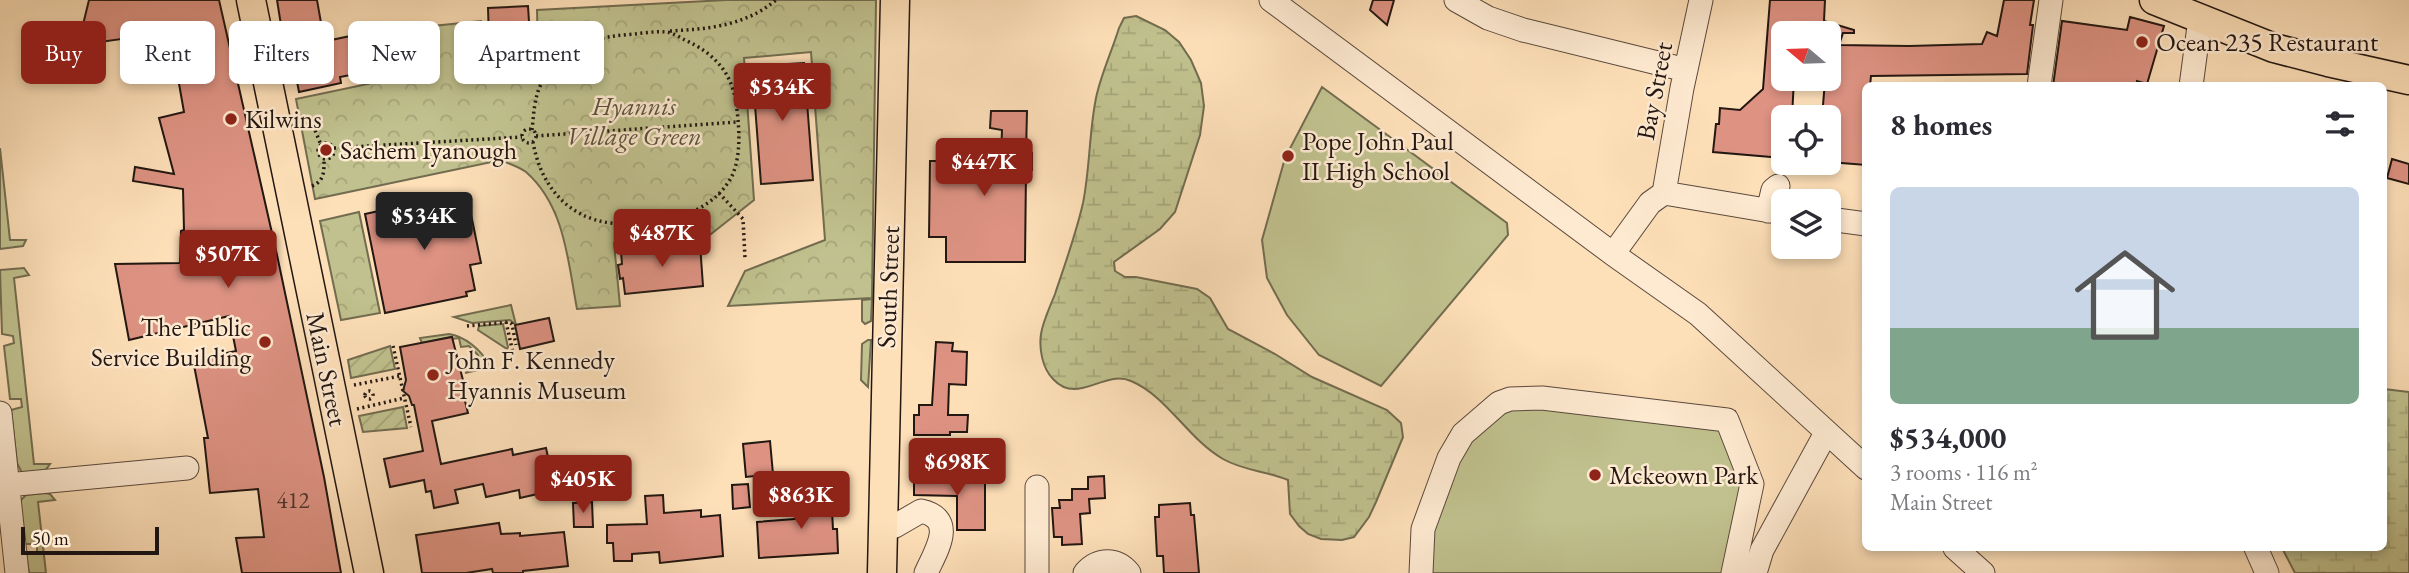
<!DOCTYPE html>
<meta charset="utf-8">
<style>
:root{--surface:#fff;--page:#f7f7f7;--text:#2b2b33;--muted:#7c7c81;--line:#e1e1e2;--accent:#8f2418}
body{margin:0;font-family:"EB Garamond",serif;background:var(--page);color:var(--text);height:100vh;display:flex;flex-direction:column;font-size:26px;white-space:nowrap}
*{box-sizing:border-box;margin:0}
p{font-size:23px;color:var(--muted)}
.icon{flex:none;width:38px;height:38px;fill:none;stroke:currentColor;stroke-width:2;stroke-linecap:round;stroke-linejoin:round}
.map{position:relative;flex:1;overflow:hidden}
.sheet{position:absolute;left:1862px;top:82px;width:525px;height:469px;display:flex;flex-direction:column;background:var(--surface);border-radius:10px;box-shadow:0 4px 10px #0003}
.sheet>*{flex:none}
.guide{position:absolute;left:21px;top:21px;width:665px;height:63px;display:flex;gap:14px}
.needle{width:46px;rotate:289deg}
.fabs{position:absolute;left:1771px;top:21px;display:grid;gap:14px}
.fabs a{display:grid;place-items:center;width:70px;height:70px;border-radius:10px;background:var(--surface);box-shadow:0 4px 10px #0003;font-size:35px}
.scale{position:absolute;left:21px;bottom:18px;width:138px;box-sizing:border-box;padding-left:7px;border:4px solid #231712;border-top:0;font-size:19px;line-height:24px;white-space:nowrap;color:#231712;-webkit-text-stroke:5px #feead1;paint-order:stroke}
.price{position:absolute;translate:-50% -60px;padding:0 16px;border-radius:7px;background:var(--accent);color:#fff;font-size:23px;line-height:46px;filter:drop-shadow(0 2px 4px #0008)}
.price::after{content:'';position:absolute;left:50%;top:42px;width:21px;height:16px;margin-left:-10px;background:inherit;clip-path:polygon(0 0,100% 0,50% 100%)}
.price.active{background:#222;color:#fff}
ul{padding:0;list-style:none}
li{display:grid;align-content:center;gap:14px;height:371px;padding:0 28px}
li+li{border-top:2px solid var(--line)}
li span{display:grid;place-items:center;height:217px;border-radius:10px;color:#555}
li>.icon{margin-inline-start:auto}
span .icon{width:126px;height:126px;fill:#fffc;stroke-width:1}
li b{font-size:30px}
h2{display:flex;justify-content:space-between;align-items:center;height:84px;padding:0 28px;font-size:30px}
.chip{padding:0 24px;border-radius:10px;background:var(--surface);box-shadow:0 4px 10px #0003;font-size:24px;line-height:63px}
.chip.active{background:var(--accent);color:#fff}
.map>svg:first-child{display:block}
.grass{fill:#c0c18e;stroke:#726c50;stroke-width:2}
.forest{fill:url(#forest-crowns);stroke:#726c50;stroke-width:2}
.wetland{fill:url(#wetland-marsh);stroke:#726c50;stroke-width:2}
.garden{fill:url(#garden-furrows);stroke:#726c50;stroke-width:2}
.building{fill:#dd9282;stroke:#231712;stroke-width:2}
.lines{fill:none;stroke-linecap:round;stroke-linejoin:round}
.minor-casing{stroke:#5a493c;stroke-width:25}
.major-casing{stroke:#231712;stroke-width:31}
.path{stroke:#231712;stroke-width:3.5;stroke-dasharray:2 3.5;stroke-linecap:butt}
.minor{stroke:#feead1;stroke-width:23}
.major{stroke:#fddfb8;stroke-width:28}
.poi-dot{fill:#8f2418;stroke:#feead1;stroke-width:2.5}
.labels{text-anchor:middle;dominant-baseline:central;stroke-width:5;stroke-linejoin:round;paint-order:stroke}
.number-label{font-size:23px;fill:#52362e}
.poi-label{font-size:26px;fill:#231712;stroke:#feead1;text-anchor:start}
.street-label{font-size:26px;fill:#231712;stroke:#feead1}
.park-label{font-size:26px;font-style:italic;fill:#5a523d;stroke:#feead1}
</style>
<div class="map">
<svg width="2409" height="573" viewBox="0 0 2409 573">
<defs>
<pattern id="forest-crowns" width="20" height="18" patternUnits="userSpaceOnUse" patternTransform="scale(1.75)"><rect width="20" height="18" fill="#c0c18e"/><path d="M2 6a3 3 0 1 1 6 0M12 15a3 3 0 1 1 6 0" fill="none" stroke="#a5a579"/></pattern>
<pattern id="wetland-marsh" width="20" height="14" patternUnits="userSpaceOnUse" patternTransform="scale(1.75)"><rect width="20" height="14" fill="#c0c18e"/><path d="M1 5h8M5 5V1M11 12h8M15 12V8" fill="none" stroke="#a5a579"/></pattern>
<pattern id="garden-furrows" width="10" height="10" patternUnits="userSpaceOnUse" patternTransform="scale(1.75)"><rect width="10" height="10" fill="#c0c18e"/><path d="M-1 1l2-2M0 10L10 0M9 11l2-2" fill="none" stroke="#a5a579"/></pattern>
</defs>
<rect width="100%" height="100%" fill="#fddfb8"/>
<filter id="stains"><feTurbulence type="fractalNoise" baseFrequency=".00286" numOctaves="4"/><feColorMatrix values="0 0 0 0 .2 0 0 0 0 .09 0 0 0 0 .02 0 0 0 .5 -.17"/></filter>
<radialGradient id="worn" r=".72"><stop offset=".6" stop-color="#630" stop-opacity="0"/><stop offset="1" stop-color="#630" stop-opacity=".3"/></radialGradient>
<path class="grass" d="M 1322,87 L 1507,223 L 1508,235 L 1381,386 L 1319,355 L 1287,315 L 1267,278 L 1262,240 L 1285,158 Z
M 0,148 L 10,240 L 26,240 L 23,246 L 0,249 Z
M 24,268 L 29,275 L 14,278 L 34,464 L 50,464 L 44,472 L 22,473 L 17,463 L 11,410 L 22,407 L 21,399 L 10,399 L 4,346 L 14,343 L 13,336 L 2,334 L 0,270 Z
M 872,299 L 871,321 L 865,324 L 862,321 L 862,300 Z
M 511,305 L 516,325 L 510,320 L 472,323 L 454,317 Z
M 503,324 L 508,347 L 507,349 L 478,330 L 479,326 Z
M 449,334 C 464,336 482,350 488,364 L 487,368 L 465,373 L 481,368 L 478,355 L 469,346 L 461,347 L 459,338 L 452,339 L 451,337 L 422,343 L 420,338 Z
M 868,340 L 871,340 L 868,387 L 861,380 L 862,344 Z
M 1540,389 L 1735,411 L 1760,482 L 1739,573 L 1411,573 L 1413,527 L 1440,455 Z
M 45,493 L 50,494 L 55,500 L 38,502 L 46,573 L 29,573 L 26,554 L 37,552 L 37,544 L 25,544 L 20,501 L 26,495 Z"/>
<path class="forest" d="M 726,0 L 876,0 L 872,298 L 728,306 L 745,271 L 825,240 L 811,52 L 744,58 L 754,200 L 711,234 L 614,243 L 620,306 L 577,309 C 568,262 565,206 526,172 C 520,167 509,164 501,160 L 315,199 L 296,99 L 401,77 L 393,30 L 481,21 L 485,56 L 538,52 L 537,10 Z
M 359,212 L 380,313 L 341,320 L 320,221 Z"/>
<path class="wetland" d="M 1136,16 L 1165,30 L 1179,42 L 1191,60 L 1201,83 L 1204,106 L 1200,135 L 1175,212 L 1160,229 L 1114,262 L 1115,271 L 1125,277 L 1136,277 L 1197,289 L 1210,298 L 1228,329 L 1275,354 L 1312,377 L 1387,410 L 1401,423 L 1403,437 L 1376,502 L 1369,517 L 1354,537 L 1342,540 L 1321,539 L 1308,534 L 1299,526 L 1290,514 L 1288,480 C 1267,471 1244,471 1223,459 C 1188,439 1167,396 1131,381 C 1104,369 1078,406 1053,379 C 1042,368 1039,348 1041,334 C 1043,321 1050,307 1055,294 C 1065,264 1076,234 1083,203 C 1090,168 1089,133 1096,98 C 1101,74 1112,51 1119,28 L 1124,18 Z
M 2384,389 L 2409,392 L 2409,573 L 2295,573 L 2282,548 L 2384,548 Z"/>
<path class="garden" d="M 390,346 L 395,369 L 351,378 L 348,360 Z
M 403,407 L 407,428 L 363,432 L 359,416 Z"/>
<path class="building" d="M 89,0 L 219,0 L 277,255 L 324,477 L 341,573 L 242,573 L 236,538 L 264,537 L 258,489 L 210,493 L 204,438 L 208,438 L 193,360 L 236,351 L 229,316 L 129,340 L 115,264 L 180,263 L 181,231 L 184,230 L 183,189 L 133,181 L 135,167 L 174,174 L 159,118 L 184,112 L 178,78 L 186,78 L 178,42 L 122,45 L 121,39 L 78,45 Z
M 277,0 L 317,0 L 323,34 L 329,33 L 331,40 L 384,29 L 391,67 L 340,77 L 341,83 L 299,92 L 286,24 L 281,25 Z
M 1373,0 L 1394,0 L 1387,25 L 1370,10 Z
M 1770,0 L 1825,0 L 1824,21 L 1854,30 L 1854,33 L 1843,33 L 1839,45 L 1909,46 L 1982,44 L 1987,32 L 1997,36 L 2004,0 L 2034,0 L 2030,25 L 2033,25 L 2027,74 L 1871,76 L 1870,86 L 1866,86 L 1866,165 L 1829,162 L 1829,117 L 1822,117 L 1825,81 L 1829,82 L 1829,33 L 1783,33 L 1783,79 L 1794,79 L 1792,117 L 1783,117 L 1783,158 L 1713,152 L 1716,124 L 1719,124 L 1720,108 L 1740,110 L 1763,89 Z
M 528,6 L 530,38 L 489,40 L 488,8 Z
M 2130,17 L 2164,26 L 2147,84 L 2137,81 L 2136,86 L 2053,86 L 2062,21 L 2127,30 Z
M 804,63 L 813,180 L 761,184 L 752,66 Z
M 991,111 L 1027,111 L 1026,153 L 1032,153 L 1032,170 L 1026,170 L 1025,262 L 946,262 L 946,237 L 929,237 L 930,161 L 947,161 L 947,157 L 1001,157 L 1002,130 L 990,128 Z
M 2392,159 L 2409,164 L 2409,184 L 2387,178 Z
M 467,195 L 481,263 L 470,265 L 475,290 L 466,292 L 467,296 L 385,313 L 365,214 L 447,196 Z
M 700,244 L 703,286 L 625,294 L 623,278 L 620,279 L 618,265 L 622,264 L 621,252 Z
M 549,318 L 554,341 L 520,349 L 515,325 Z
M 452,337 L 466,392 L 463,393 L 468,413 L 432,421 L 441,464 L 512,449 L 513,455 L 546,448 L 555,490 L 520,498 L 519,490 L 486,497 L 483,484 L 455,490 L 458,503 L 434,508 L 431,491 L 426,492 L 424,480 L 390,487 L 384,459 L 423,451 L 414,405 L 412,405 L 409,396 L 403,391 L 406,380 L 400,347 Z
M 936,342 L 953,343 L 952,351 L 967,352 L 966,385 L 949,384 L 948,415 L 968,415 L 967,432 L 950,432 L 950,435 L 914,435 L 914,415 L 919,415 L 919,405 L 932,405 Z
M 770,441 L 773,474 L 746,477 L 743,444 Z
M 914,473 L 943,474 L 943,481 L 985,481 L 985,530 L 957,530 L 957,496 L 914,495 Z
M 1104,476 L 1105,498 L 1089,499 L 1090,513 L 1080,514 L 1082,544 L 1062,545 L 1062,537 L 1054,537 L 1052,508 L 1060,508 L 1059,500 L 1072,500 L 1072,489 L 1088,489 L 1088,477 Z
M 748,484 L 750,507 L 733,509 L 732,485 Z
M 806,486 L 826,486 L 827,512 L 832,511 L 833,529 L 837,529 L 838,553 L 759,558 L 757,522 L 807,518 Z
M 663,495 L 664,513 L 701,510 L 701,517 L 720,515 L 723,556 L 660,563 L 659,552 L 632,554 L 632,561 L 614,561 L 613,543 L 607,543 L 607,525 L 647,524 L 645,496 Z
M 592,502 L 593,527 L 574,527 L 573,503 Z
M 1190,503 L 1191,515 L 1194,515 L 1199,573 L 1164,573 L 1163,556 L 1157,556 L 1155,517 L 1159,517 L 1159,505 Z
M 499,523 L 501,534 L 520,533 L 520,536 L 564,532 L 568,566 L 523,571 L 523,573 L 493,573 L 492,569 L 466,573 L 422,573 L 416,535 Z"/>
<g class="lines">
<defs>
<path id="minor" d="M 1271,0 L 1613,254 L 1698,314 L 1866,468
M 1456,0 L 1488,18 L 1523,30 L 1686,70
M 2039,86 L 2051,0
M 2191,86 L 2200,19
M 1664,193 L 1783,213
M 1768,211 L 1773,190 L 1778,186
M 1829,219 L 1866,224
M 1613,254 L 1650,203 L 1664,193 L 1682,88 L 1701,0
M 0,413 L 17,573
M 7,485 L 187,468
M 882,530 L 895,526 L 921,511 C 958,519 935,552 926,573
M 1955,548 L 1983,573
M 2256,548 L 2267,573
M 1037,573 L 1037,487
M 1085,573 C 1098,558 1117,558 1129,573
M 1421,573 L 1423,529 L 1449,458 L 1463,434 L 1499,403 L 1510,399 L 1542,398 L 1727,420 L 1752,484 L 1733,573
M 1755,573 L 1762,550 L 1826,433"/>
<path id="major" d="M 251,0 L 369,573
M 2154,0 L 2274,48 L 2328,62 L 2409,80
M 882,573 L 895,0"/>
</defs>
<use href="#minor" class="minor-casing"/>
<use href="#major" class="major-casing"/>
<path class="path" d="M 670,31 C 708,29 745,26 776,0
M 296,114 L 311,120 L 321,145
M522 136a7 7 0 1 1 14 0a7 7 0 1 1-14 0Z
M 532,130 C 534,113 534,94 544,79 C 565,43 596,37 634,34 C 644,33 656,31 666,32 C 672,32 679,37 685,40 C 713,53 731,71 736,102 C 739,125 742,154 732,176 C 717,205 684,219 653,221 C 639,223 624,225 611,223 C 566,218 540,183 533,142
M 536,136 L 737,122
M318 151a8 8 0 1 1 16 0a8 8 0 1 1-16 0Z
M 334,148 L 522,137
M 312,186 C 325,181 324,170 324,158
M 719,193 L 743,219 L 745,258
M 506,322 L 513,353
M 467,326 L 509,322 L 512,324 L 516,345
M 393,346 L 411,427
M 354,385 L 400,376
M365 395a4 4 0 1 1 8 0a4 4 0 1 1-8 0Z
M 357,409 L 404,398"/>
<use href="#minor" class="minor"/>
<use href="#major" class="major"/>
</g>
<g class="poi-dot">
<circle cx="2142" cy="42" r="7"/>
<circle cx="231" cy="119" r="7"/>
<circle cx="326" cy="150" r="7"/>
<circle cx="1288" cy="156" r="7"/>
<circle cx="265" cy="342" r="7"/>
<circle cx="433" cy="375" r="7"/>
<circle cx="1595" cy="475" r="7"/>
</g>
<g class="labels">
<g class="number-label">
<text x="293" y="500">412</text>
</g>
<g class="poi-label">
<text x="2156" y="42">Ocean 235 Restaurant</text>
<text x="245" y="119">Kilwins</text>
<text x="1302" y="141">Pope John Paul<tspan x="1302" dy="30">II High School</tspan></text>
<text x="340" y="150">Sachem Iyanough</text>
<text x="251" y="327" text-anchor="end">The Public<tspan x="251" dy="30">Service Building</tspan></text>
<text x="447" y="360">John F. Kennedy<tspan x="447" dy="30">Hyannis Museum</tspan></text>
<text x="1609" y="475">Mckeown Park</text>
</g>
<g class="street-label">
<text transform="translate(1654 91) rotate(-79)">Bay Street</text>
<text transform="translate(888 287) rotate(-88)">South Street</text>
<text transform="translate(327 369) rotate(78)">Main Street</text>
</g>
<g class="park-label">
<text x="634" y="106">Hyannis<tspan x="634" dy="30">Village Green</tspan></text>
</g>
</g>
<rect width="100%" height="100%" filter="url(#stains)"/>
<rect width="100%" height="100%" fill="url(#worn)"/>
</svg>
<div class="fabs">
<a><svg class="needle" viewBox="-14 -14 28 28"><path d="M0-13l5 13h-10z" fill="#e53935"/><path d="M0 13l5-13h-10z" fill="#7c7c81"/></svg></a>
<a><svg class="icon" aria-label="locate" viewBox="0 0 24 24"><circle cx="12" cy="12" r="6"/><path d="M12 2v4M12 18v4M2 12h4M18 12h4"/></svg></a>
<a><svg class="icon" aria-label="layers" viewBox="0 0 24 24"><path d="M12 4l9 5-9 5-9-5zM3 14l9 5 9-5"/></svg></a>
</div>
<div class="scale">50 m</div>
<b class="price" style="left:782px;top:123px">$534K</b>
<b class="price" style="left:984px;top:198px">$447K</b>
<b class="price active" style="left:424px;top:252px">$534K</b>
<b class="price" style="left:662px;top:269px">$487K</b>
<b class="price" style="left:228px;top:290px">$507K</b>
<b class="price" style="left:957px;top:498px">$698K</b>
<b class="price" style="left:583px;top:515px">$405K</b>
<b class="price" style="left:801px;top:531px">$863K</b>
<div class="guide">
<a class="chip active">Buy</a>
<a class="chip">Rent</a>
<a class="chip">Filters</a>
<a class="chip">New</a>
<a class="chip">Apartment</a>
</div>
<section class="sheet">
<h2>8 homes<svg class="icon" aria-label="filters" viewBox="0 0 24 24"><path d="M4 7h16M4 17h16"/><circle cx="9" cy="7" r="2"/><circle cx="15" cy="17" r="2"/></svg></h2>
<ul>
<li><span style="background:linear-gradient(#c9d6e8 65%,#7fa58c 0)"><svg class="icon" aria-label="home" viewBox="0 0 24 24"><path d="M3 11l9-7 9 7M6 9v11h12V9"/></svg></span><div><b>$534,000</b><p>3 rooms · 116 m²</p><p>Main Street</p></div></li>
</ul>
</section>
</div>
